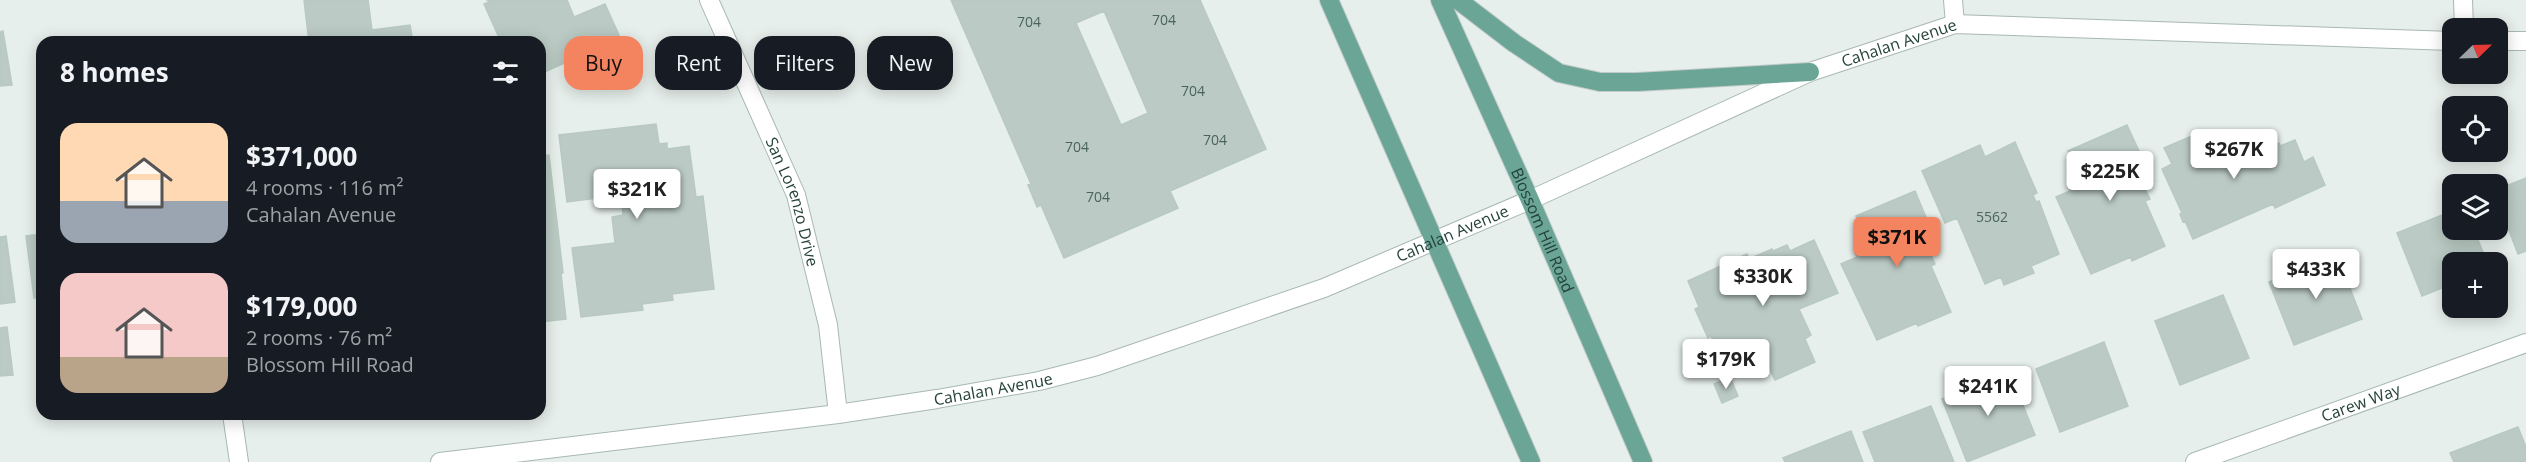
<!DOCTYPE html>
<meta charset="utf-8">
<style>
:root{--surface:#171b24;--page:#242831;--text:#f1f3f6;--muted:#9ea1a6;--accent:#f4845f}
body{margin:0;font-family:"Open Sans",sans-serif;background:var(--page);color:var(--text);height:100vh;display:flex;flex-direction:column;font-size:22px;white-space:nowrap}
*{box-sizing:border-box;margin:0}
p{font-size:20px;color:var(--muted)}
.icon{flex:none;width:33px;height:33px;fill:none;stroke:currentColor;stroke-width:2;stroke-linecap:round;stroke-linejoin:round}
.map{position:relative;flex:1;overflow:hidden}
.drawer{position:absolute;left:36px;top:36px;width:510px;height:384px;display:flex;flex-direction:column;background:var(--surface);border-radius:18px;box-shadow:0 3px 15px #0003}
.drawer>*{flex:none}
.hud{position:absolute;left:564px;top:36px;width:570px;height:54px;display:flex;gap:12px}
.needle{width:39px;rotate:67deg}
.tools{position:absolute;left:2442px;top:18px;display:grid;gap:12px}
.tools a{display:grid;place-items:center;width:66px;height:66px;border-radius:12px;background:var(--surface);box-shadow:0 3px 15px #0003;font-size:30px}
.price{position:absolute;translate:-50% -51px;padding:0 14px;border-radius:6px;background:#fff;color:#222;font-size:20px;line-height:39px;filter:drop-shadow(0 2px 3px #0008)}
.price::after{content:'';position:absolute;left:50%;top:36px;width:18px;height:14px;margin-left:-9px;background:inherit;clip-path:polygon(0 0,100% 0,50% 100%)}
.price.selected{background:var(--accent);color:#111}
ul{padding:0;list-style:none}
li{display:flex;align-items:center;gap:18px;height:150px;padding:0 24px}
li span{display:grid;place-items:center;flex:none;width:168px;height:120px;border-radius:18px;color:#555}
li>.icon{margin-inline-start:auto}
span .icon{width:72px;height:72px;fill:#fffc;stroke-width:1}
li b{font-size:26px}
h2{display:flex;justify-content:space-between;align-items:center;height:72px;padding:0 24px;font-size:26px}
.pill{padding:0 21px;border-radius:18px;background:var(--surface);box-shadow:0 3px 15px #0003;font-size:21px;line-height:54px}
.pill.selected{background:var(--accent);color:#111}
.map>svg:first-child{display:block}
.building{fill:#bbcac4;stroke:#b8c9c2;stroke-width:1.5;fill-rule:evenodd}
.lines{fill:none;stroke-linecap:round;stroke-linejoin:round}
.minor-casing{stroke:#a8b8b2;stroke-width:20}
.major-casing{stroke:#c2cac8;stroke-width:20}
.minor{stroke:#fff;stroke-width:18}
.major{stroke:#6aa596;stroke-width:18}
.labels{text-anchor:middle;dominant-baseline:central;stroke-width:4.5;stroke-linejoin:round;paint-order:stroke}
.number-label{font-size:14px;fill:#4a645c}
.street-label{font-size:16px;fill:#24423a;stroke:#f7fbf9}
</style>
<div class="map">
<svg width="2526" height="462" viewBox="0 0 2526 462">
<rect width="100%" height="100%" fill="#e6efeb"/>
<path class="building" d="M 304,0 L 368,0 L 372,30 L 410,25 L 413,42 L 309,42 Z
M 487,0 L 567,0 L 574,17 L 605,4 L 627,53 L 577,74 L 571,60 L 540,74 L 540,42 L 501,42 L 484,4 L 489,2 Z
M 951,0 L 1200,0 L 1266,149 L 1170,191 L 1178,208 L 1064,258 L 1041,205 L 1037,207 L 1028,185 L 1031,184 ZM 1104,11 L 1148,113 L 1121,125 L 1076,23 Z
M 3,31 L 12,85 L 0,86 L 0,32 Z
M 656,124 L 659,144 L 667,143 L 667,149 L 689,146 L 696,197 L 703,196 L 714,289 L 672,294 L 673,300 L 642,304 L 643,310 L 581,317 L 572,248 L 615,243 L 612,217 L 623,215 L 621,195 L 567,202 L 559,135 Z
M 2127,125 L 2153,181 L 2143,185 L 2150,199 L 2145,201 L 2165,246 L 2132,261 L 2131,257 L 2091,274 L 2056,197 L 2070,191 L 2068,187 L 2081,180 L 2068,151 Z
M 2199,133 L 2203,142 L 2219,135 L 2225,148 L 2245,139 L 2253,157 L 2279,143 L 2280,146 L 2295,140 L 2304,162 L 2313,157 L 2325,185 L 2275,208 L 2273,204 L 2193,239 L 2185,221 L 2183,222 L 2180,214 L 2182,213 L 2162,169 L 2172,164 L 2164,148 Z
M 2015,142 L 2037,193 L 2033,195 L 2036,202 L 2039,201 L 2059,254 L 2031,266 L 2034,273 L 2004,285 L 2001,277 L 1985,284 L 1957,218 L 1945,223 L 1922,171 L 1980,145 L 1985,157 Z
M 549,155 L 563,273 L 561,273 L 566,319 L 540,322 L 540,156 Z
M 2526,178 L 2526,251 L 2518,254 L 2498,202 L 2498,189 Z
M 1915,191 L 1938,246 L 1929,251 L 1935,264 L 1931,266 L 1951,312 L 1918,326 L 1917,323 L 1877,340 L 1841,264 L 1857,257 L 1855,253 L 1869,247 L 1856,216 Z
M 2452,211 L 2452,230 L 2474,230 L 2487,262 L 2452,262 L 2452,284 L 2422,296 L 2397,233 Z
M 42,234 L 42,305 L 40,305 L 39,298 L 34,298 L 26,236 Z
M 6,236 L 15,302 L 0,304 L 0,237 Z
M 1814,240 L 1838,293 L 1799,309 L 1811,335 L 1805,339 L 1815,362 L 1775,380 L 1765,360 L 1751,367 L 1750,362 L 1728,371 L 1711,336 L 1708,338 L 1695,309 L 1699,307 L 1688,281 L 1747,254 L 1749,259 L 1772,249 L 1773,251 L 1787,245 L 1790,251 Z
M 2337,255 L 2362,319 L 2294,345 L 2269,282 Z
M 2223,295 L 2249,358 L 2180,385 L 2155,321 Z
M 7,327 L 13,375 L 0,376 L 0,328 Z
M 2104,342 L 2128,406 L 2060,432 L 2036,369 Z
M 2010,373 L 2035,435 L 1967,462 L 1942,399 Z
M 1730,377 L 1738,396 L 1722,403 L 1714,384 Z
M 1931,406 L 1954,462 L 1875,462 L 1863,432 Z
M 2518,427 L 2526,447 L 2526,462 L 2454,462 L 2450,453 Z
M 1851,431 L 1863,462 L 1785,462 L 1783,458 Z"/>
<g class="lines">
<defs>
<g id="minor">
<path id="s1" d="M 709,0 L 796,195 L 828,325 L 838,414"/>
<path d="M 1953,0 L 1955,24"/>
<path d="M 2463,0 L 2464,28"/>
<path d="M 2498,41 L 2526,41"/>
<path d="M 232,414 L 239,462"/>
<path id="s2" d="M 440,462 L 838,414 L 937,399 L 1039,381 L 1097,366 L 1324,288 L 1530,200 L 1810,72 L 1955,24 L 2452,41"/>
<path id="s3" d="M 2195,462 L 2526,343"/>
</g>
<g id="major">
<path d="M 1329,0 L 1531,462"/>
<path id="s4" d="M 1440,0 L 1530,200 L 1643,462"/>
<path d="M 1458,0 L 1514,43 L 1559,73 L 1600,82 L 1637,82 L 1810,72"/>
</g>
</defs>
<use href="#minor" class="minor-casing"/>
<use href="#major" class="major-casing"/>
<use href="#minor" class="minor"/>
<use href="#major" class="major"/>
</g>
<g class="labels">
<g class="number-label">
<text x="1164" y="19">704</text>
<text x="1029" y="21">704</text>
<text x="1193" y="90">704</text>
<text x="1215" y="139">704</text>
<text x="1077" y="146">704</text>
<text x="1098" y="196">704</text>
<text x="1992" y="216">5562</text>
</g>
<g class="street-label">
<text stroke="none"><textPath href="#s2" startOffset="1530">Cahalan Avenue</textPath></text>
<text stroke="none"><textPath href="#s1" startOffset="219">San Lorenzo Drive</textPath></text>
<text stroke="none"><textPath href="#s4" startOffset="252">Blossom Hill Road</textPath></text>
<text stroke="none"><textPath href="#s2" startOffset="1044">Cahalan Avenue</textPath></text>
<text stroke="none"><textPath href="#s2" startOffset="558">Cahalan Avenue</textPath></text>
<text stroke="none"><textPath href="#s3" startOffset="176">Carew Way</textPath></text>
</g>
</g>
</svg>
<div class="tools">
<a><svg class="needle" viewBox="-14 -14 28 28"><path d="M0-13l5 13h-10z" fill="#e53935"/><path d="M0 13l5-13h-10z" fill="#9ea1a6"/></svg></a>
<a><svg class="icon" aria-label="locate" viewBox="0 0 24 24"><circle cx="12" cy="12" r="6"/><path d="M12 2v4M12 18v4M2 12h4M18 12h4"/></svg></a>
<a><svg class="icon" aria-label="layers" viewBox="0 0 24 24"><path d="M12 4l9 5-9 5-9-5zM3 14l9 5 9-5"/></svg></a>
<a>+</a>
</div>
<b class="price" style="left:2234px;top:180px">$267K</b>
<b class="price" style="left:2110px;top:202px">$225K</b>
<b class="price" style="left:637px;top:220px">$321K</b>
<b class="price selected" style="left:1897px;top:268px">$371K</b>
<b class="price" style="left:2316px;top:300px">$433K</b>
<b class="price" style="left:1763px;top:307px">$330K</b>
<b class="price" style="left:1726px;top:390px">$179K</b>
<b class="price" style="left:1988px;top:417px">$241K</b>
<div class="hud">
<a class="pill selected">Buy</a>
<a class="pill">Rent</a>
<a class="pill">Filters</a>
<a class="pill">New</a>
</div>
<section class="drawer">
<h2>8 homes<svg class="icon" aria-label="filters" viewBox="0 0 24 24"><path d="M4 7h16M4 17h16"/><circle cx="9" cy="7" r="2"/><circle cx="15" cy="17" r="2"/></svg></h2>
<ul>
<li><span style="background:linear-gradient(#ffd9b3 65%,#9aa5b1 0)"><svg class="icon" aria-label="home" viewBox="0 0 24 24"><path d="M3 11l9-7 9 7M6 9v11h12V9"/></svg></span><div><b>$371,000</b><p>4 rooms · 116 m²</p><p>Cahalan Avenue</p></div></li>
<li><span style="background:linear-gradient(#f6c9c9 70%,#b9a48a 0)"><svg class="icon" aria-label="home" viewBox="0 0 24 24"><path d="M3 11l9-7 9 7M6 9v11h12V9"/></svg></span><div><b>$179,000</b><p>2 rooms · 76 m²</p><p>Blossom Hill Road</p></div></li>
</ul>
</section>
</div>
